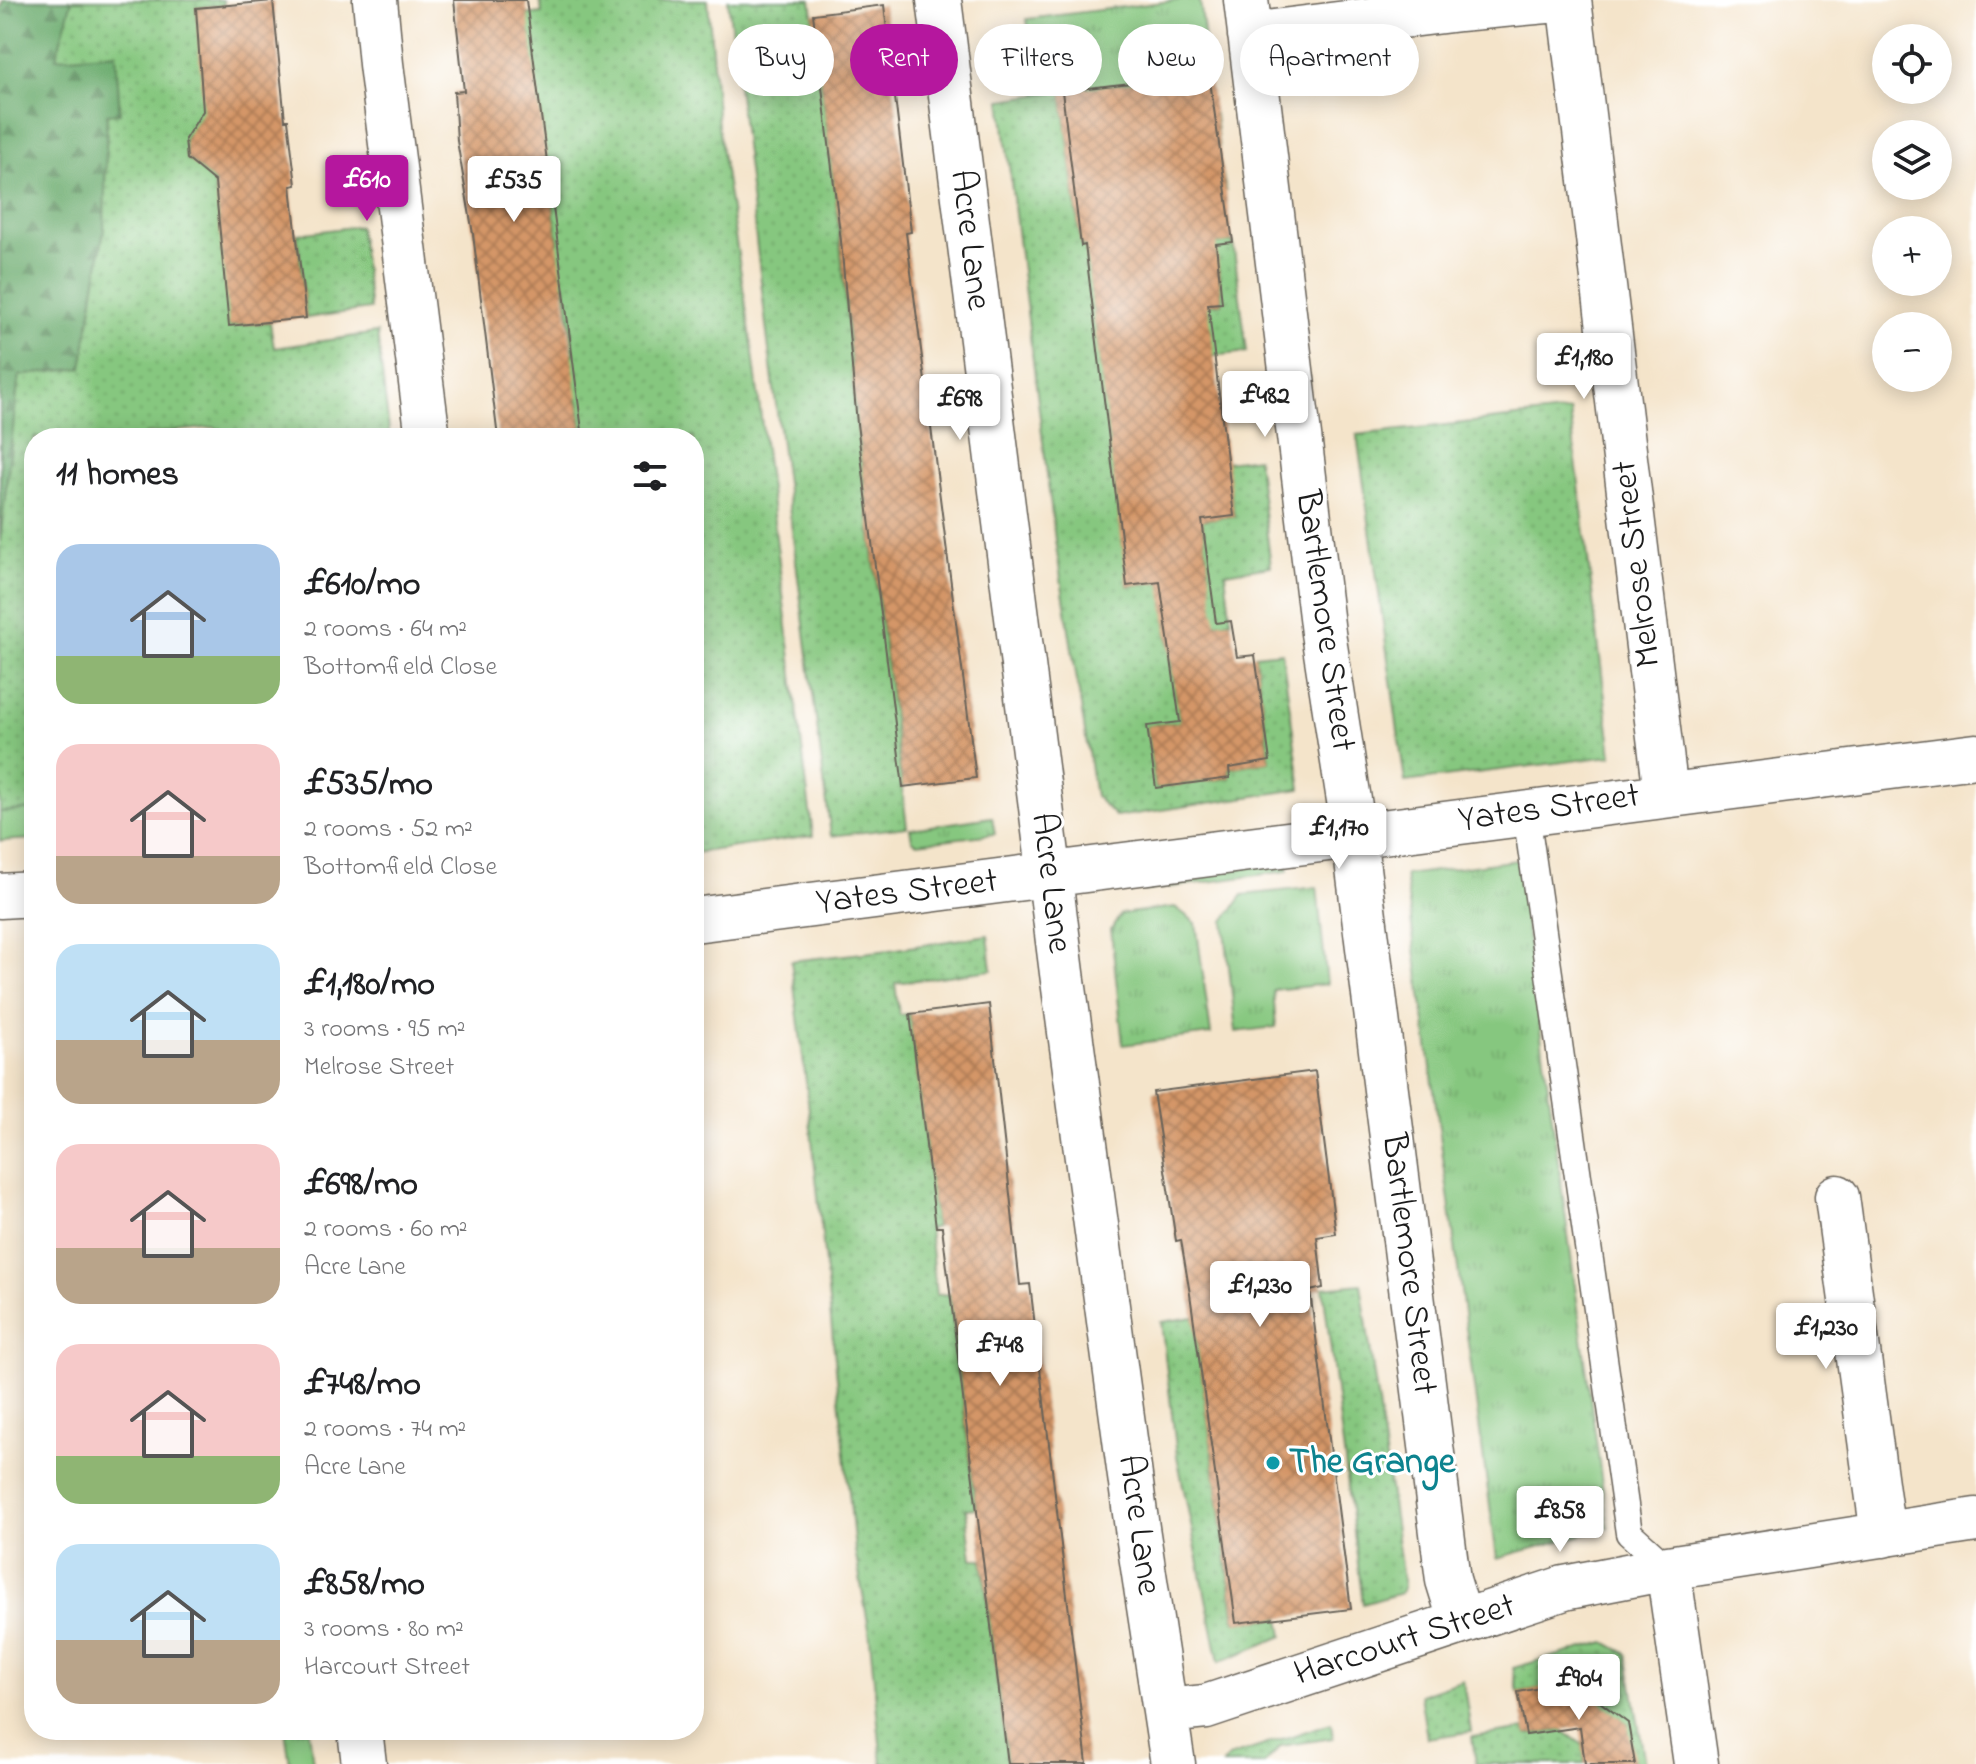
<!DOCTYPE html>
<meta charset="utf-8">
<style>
:root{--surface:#fff;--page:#f6f6f6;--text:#202124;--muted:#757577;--accent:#b5179e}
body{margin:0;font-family:"Indie Flower",sans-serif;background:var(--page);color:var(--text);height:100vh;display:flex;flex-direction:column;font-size:30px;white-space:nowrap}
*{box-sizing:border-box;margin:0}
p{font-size:26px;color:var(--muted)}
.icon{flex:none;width:44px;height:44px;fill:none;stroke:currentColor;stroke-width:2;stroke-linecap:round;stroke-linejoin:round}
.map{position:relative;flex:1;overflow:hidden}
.side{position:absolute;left:24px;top:428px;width:680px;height:1312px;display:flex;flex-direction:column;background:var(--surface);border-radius:32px;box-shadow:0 4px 20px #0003}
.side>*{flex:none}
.top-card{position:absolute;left:728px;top:24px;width:760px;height:72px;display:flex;gap:16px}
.fabs{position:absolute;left:1872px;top:24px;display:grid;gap:16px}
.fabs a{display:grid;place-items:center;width:80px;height:80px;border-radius:50%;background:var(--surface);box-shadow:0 4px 20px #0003;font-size:40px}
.price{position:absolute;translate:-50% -68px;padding:0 18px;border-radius:8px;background:#fff;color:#222;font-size:26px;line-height:52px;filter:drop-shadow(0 2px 4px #0008)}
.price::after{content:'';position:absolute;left:50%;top:48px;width:24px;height:18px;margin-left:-12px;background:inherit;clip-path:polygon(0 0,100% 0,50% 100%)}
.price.active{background:var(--accent);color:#fff}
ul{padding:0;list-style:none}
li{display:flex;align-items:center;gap:24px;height:200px;padding:0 32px}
li span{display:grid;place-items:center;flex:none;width:224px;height:160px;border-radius:24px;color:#555}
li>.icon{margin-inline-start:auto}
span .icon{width:96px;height:96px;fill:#fffc;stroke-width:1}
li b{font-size:34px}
h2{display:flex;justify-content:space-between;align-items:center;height:96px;padding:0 32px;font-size:34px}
.chip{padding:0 28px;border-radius:36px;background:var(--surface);box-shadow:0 4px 20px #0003;font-size:28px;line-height:72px}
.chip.active{background:var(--accent);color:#fff}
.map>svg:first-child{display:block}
.grass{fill:url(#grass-tufts);stroke:#51724e;stroke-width:2}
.forest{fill:url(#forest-firs);stroke:#446445;stroke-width:2}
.park{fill:url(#park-dots);stroke:#51724e;stroke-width:2}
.building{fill:url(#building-cross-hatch)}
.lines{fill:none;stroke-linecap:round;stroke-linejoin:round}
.lane-casing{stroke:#686259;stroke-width:29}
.street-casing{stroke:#686259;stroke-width:47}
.lane{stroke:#fff;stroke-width:26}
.street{stroke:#fff;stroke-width:44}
.culture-dot{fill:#0f9aa8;stroke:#fff;stroke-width:3}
.labels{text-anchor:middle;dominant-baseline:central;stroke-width:6;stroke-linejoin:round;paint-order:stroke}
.street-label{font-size:36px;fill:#1c1c1c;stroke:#fff}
.culture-label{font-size:36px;font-weight:bold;fill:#0d838f;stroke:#fff;text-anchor:start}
</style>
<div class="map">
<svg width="1976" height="1764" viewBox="0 0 1976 1764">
<defs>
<pattern id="grass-tufts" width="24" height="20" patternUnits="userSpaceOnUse" patternTransform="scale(2)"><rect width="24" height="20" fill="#86c77f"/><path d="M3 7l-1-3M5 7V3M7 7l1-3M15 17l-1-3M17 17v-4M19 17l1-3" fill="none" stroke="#73aa6d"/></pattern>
<pattern id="forest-firs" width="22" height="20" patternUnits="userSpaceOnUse" patternTransform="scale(2)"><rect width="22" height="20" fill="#6cac6e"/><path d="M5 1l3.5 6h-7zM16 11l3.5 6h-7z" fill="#588b5a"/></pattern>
<pattern id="park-dots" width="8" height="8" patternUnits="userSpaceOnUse" patternTransform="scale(2)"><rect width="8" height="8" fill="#86c77f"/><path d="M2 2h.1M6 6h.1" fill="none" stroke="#73aa6d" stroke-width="1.8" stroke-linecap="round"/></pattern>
<pattern id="building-cross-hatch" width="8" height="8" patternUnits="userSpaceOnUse" patternTransform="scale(2)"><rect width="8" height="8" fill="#d49667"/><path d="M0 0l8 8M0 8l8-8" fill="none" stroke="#ab7a54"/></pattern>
</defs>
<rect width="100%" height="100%" fill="#fff"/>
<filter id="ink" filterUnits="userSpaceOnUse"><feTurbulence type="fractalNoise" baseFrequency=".0125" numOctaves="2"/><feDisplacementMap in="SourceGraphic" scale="16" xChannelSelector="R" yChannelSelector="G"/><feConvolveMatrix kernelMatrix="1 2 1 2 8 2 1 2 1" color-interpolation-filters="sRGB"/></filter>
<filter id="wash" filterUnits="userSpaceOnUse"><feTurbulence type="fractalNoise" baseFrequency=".006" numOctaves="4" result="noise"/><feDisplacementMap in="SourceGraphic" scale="32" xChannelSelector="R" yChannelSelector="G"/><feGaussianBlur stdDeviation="1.8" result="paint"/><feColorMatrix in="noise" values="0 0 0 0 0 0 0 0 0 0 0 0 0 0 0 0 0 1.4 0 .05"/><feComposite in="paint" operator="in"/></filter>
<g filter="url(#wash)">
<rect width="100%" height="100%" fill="#f4e4ca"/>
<path class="grass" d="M 1180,0 L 1200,0 L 1209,74 L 1037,94 L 1027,19 Z
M 34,809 L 34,839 L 0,841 L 0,812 Z
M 992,817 L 995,834 L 917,843 L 912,840 L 910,829 Z
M 1517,860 L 1608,1528 L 1497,1558 L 1405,875 Z
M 1287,861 L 1288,871 L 1144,891 L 1142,881 Z
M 1317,887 L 1327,984 L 1273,990 L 1276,1027 L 1236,1032 L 1224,921 L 1243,895 Z
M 1175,907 L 1196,923 L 1211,1034 L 1123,1045 L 1111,930 L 1121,914 Z
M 285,1730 L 309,1730 L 313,1764 L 290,1764 Z"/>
<path class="forest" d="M 3,0 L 72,0 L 57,58 L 116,53 L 120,113 L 107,115 L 104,230 L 82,369 L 19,376 L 0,542 L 0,14 Z"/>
<path class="park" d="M 72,0 L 223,0 L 224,5 L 196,8 L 212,132 L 188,134 L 185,139 L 187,159 L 191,162 L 212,160 L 215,194 L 274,188 L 230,326 L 270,322 L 274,348 L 377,333 L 390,438 L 218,438 L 216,427 L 145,434 L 145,438 L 34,438 L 34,809 L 0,812 L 0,542 L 19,376 L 82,368 L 104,230 L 107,114 L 120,113 L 116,53 L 56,58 Z
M 540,0 L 708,0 L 718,126 L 752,345 L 813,836 L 694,853 L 694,438 L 583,438 L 578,398 L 559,400 L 551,358 L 574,354 L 565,285 L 550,287 L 543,244 L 558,242 L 545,151 L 497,18 L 542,13 Z
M 728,0 L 811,0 L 836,199 L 857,424 L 907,827 L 831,836 L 768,342 Z
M 1167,79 L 1172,120 L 1215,114 L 1219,149 L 1175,154 L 1178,179 L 1223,175 L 1226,191 L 1186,197 L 1191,246 L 1233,242 L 1247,352 L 1184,359 L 1181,339 L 1210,334 L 1207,305 L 1222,303 L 1218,267 L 1172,273 L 1169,254 L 1088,263 L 1128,586 L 1209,576 L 1202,520 L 1234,516 L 1230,488 L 1196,491 L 1193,466 L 1257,458 L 1271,566 L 1225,573 L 1231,621 L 1167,630 L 1180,722 L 1147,726 L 1156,788 L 1230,778 L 1229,768 L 1270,761 L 1255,655 L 1282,652 L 1301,789 L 1116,817 L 1095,796 L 1055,540 L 1001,100 L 1062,91 L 1081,246 L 1159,237 L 1140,82 Z
M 359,226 L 370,309 L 306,318 L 297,234 Z
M 1570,411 L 1612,756 L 1405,782 L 1357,435 Z
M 988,935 L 992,970 L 895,983 L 899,1015 L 910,1014 L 936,1227 L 929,1229 L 936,1295 L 950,1294 L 976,1508 L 966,1509 L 972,1559 L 982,1559 L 1008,1764 L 882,1764 L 869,1629 L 855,1550 L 806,1082 L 791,961 L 890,950 Z
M 1361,1284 L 1404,1587 L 1401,1593 L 1363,1604 L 1323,1288 Z
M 1194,1317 L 1235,1622 L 1280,1618 L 1283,1636 L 1219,1662 L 1177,1456 L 1161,1322 Z
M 1605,1642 L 1627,1654 L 1645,1764 L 1635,1764 L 1600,1703 L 1576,1683 L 1518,1692 L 1513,1668 Z
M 1463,1680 L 1471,1732 L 1427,1738 L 1420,1695 Z
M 1331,1723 L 1333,1738 L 1281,1746 L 1264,1764 L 1223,1764 L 1228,1757 Z
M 1525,1729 L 1527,1735 L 1562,1730 L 1583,1745 L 1585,1764 L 1476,1764 L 1472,1737 Z"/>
<g id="blocks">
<path class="building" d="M 454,0 L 526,0 L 583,438 L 498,438 L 473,234 L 457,141 L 454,92 L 464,91 Z
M 273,1 L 285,120 L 288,120 L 292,153 L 296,185 L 291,186 L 306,318 L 229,326 L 215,182 L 187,159 L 185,139 L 203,111 L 196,8 Z
M 884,5 L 911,232 L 906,233 L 976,778 L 903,787 L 857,424 L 841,241 L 813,14 Z
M 1209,74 L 1233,242 L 1216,244 L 1222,303 L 1208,304 L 1234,516 L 1202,520 L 1216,623 L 1231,621 L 1237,657 L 1255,655 L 1270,761 L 1229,768 L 1230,778 L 1156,788 L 1147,726 L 1180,722 L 1160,582 L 1127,586 L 1085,245 L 1081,246 L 1062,91 Z
M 989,1004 L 1020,1285 L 1030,1284 L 1087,1764 L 1008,1764 L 942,1227 L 936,1227 L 910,1014 Z
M 1315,1071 L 1336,1234 L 1317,1237 L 1323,1288 L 1310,1291 L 1351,1609 L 1236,1623 L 1190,1294 L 1181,1240 L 1176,1241 L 1153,1092 Z
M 1573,1682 L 1628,1723 L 1635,1764 L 1585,1764 L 1580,1727 L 1526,1735 L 1518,1692 Z"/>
</g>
</g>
<g filter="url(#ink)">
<use href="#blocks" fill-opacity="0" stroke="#686259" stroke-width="2"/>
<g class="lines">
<defs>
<path id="lane" d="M 1526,813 L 1629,1533 L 1668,1568"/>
<path id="street" d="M 375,0 L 381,64 L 428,438
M 939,0 L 1062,973 L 1137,1528 L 1173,1764
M 1246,0 L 1323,633 L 1351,813 L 1448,1580 L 1461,1622
M 1569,0 L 1666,794
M 1250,35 L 1459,9 L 1558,0
M 0,896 L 34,894
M 694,920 L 1976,756
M 1837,1197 L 1883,1535
M 1668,1568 L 1696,1764
M 1166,1711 L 1206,1707 L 1564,1588 L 1668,1568 L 1976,1520
M 360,1730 L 364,1764"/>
</defs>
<use href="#lane" class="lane-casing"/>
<use href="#street" class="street-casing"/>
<use href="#lane" class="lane"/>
<use href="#street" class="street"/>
</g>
</g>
<circle class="culture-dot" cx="1273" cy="1463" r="8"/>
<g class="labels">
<g class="street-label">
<text transform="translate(969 240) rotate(83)">Acre Lane</text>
<text transform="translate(1638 564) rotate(-97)">Melrose Street</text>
<text transform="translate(1324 621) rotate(82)">Bartlemore Street</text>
<text transform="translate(1549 809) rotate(-8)">Yates Street</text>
<text transform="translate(1050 883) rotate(83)">Acre Lane</text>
<text transform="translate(907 893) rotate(-7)">Yates Street</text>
<text transform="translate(1408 1264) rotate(83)">Bartlemore Street</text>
<text transform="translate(1138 1525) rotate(82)">Acre Lane</text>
<text transform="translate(1405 1641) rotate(-18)">Harcourt Street</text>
</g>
<g class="culture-label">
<text x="1289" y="1463">The Grange</text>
</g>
</g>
</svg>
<div class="fabs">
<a><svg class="icon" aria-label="locate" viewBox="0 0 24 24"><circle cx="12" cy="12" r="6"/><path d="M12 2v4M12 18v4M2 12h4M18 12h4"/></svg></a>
<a><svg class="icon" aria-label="layers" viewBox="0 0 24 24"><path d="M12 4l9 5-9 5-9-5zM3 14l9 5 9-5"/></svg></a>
<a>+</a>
<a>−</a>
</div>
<b class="price active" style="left:367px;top:223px">£610</b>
<b class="price" style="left:514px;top:224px">£535</b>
<b class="price" style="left:1584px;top:401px">£1,180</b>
<b class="price" style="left:1265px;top:439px">£482</b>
<b class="price" style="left:960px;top:442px">£698</b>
<b class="price" style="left:1339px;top:871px">£1,170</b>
<b class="price" style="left:1260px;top:1329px">£1,230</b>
<b class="price" style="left:1826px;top:1371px">£1,230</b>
<b class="price" style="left:1000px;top:1388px">£748</b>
<b class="price" style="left:1560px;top:1554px">£858</b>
<b class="price" style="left:1579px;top:1722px">£904</b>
<div class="top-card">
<a class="chip">Buy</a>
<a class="chip active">Rent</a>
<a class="chip">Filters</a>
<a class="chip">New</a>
<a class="chip">Apartment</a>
</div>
<section class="side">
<h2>11 homes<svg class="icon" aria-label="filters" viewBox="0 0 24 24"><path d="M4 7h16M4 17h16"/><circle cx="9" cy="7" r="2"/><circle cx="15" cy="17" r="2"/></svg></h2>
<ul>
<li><span style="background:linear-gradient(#a9c7e8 70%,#8fb573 0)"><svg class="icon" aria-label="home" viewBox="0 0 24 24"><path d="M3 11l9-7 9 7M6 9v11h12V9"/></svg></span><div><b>£610/mo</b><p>2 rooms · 64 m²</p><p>Bottomfield Close</p></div></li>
<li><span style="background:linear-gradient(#f6c9c9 70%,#b9a48a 0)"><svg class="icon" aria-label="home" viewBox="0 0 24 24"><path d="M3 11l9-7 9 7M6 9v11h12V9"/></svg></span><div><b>£535/mo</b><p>2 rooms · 52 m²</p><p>Bottomfield Close</p></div></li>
<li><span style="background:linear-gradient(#bfe0f5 60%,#b9a48a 0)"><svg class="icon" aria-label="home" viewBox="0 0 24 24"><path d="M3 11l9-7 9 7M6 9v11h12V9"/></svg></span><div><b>£1,180/mo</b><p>3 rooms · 95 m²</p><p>Melrose Street</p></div></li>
<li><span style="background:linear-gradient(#f6c9c9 65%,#b9a48a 0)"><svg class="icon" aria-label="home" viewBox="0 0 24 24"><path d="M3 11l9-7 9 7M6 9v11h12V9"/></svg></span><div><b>£698/mo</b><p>2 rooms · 60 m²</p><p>Acre Lane</p></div></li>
<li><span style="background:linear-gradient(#f6c9c9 70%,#8fb573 0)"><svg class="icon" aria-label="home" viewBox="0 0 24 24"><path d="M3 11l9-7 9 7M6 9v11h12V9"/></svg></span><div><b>£748/mo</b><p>2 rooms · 74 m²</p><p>Acre Lane</p></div></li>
<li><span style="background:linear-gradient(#bfe0f5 60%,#b9a48a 0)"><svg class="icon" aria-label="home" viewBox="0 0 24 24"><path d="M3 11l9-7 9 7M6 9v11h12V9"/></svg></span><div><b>£858/mo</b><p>3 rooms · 80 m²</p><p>Harcourt Street</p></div></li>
</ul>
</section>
</div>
